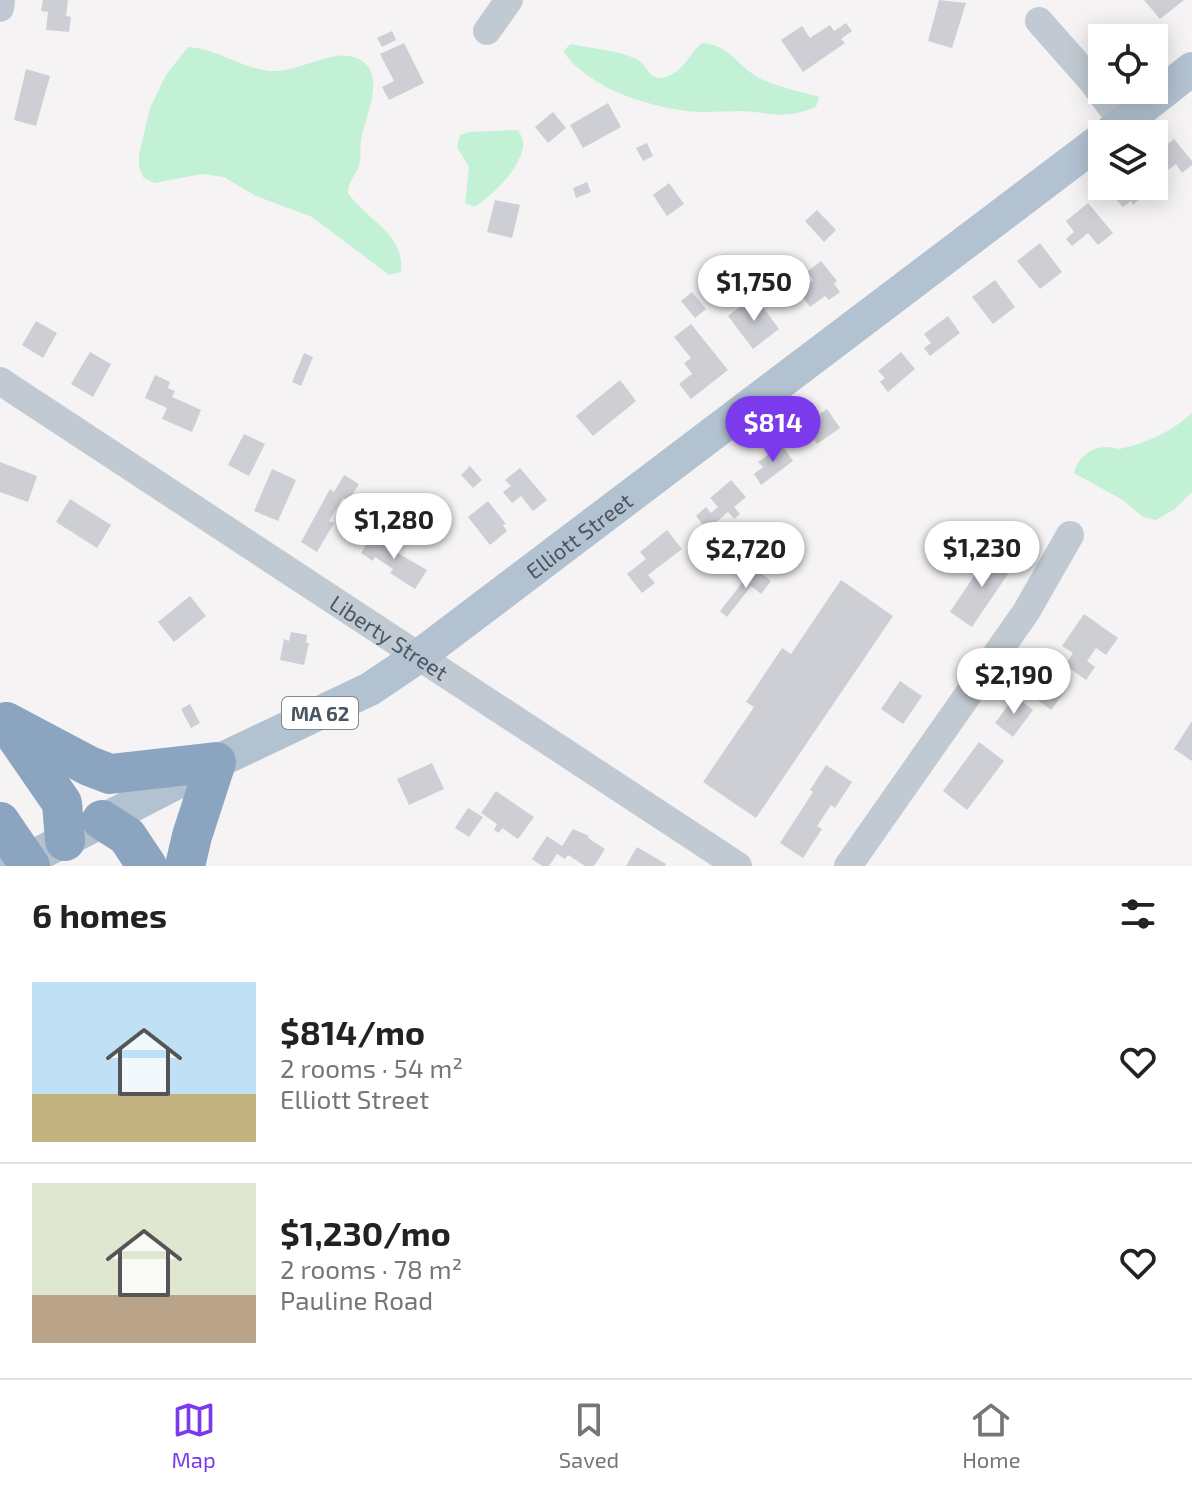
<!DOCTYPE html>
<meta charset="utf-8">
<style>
:root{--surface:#fff;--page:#f6f6f6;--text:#222;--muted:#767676;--line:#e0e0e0;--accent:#7c3aed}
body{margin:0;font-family:"Exo 2",sans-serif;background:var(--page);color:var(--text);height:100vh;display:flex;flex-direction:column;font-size:30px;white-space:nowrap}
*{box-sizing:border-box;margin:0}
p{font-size:26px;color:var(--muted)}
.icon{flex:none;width:44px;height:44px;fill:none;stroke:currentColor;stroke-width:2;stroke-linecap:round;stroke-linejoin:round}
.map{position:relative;height:866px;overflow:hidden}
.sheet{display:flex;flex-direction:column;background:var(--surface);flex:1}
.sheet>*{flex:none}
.tools{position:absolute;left:1088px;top:24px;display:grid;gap:16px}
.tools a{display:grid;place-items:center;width:80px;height:80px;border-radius:0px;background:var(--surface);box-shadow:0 4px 20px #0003;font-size:40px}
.price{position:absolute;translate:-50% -68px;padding:0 18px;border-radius:28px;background:#fff;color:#222;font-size:26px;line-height:52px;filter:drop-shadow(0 2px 4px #0008)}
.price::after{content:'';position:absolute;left:50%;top:48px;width:24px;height:18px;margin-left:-12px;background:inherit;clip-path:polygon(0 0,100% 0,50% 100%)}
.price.on{background:var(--accent);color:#fff}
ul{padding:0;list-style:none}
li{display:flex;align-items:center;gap:24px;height:200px;padding:0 32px}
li+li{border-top:2px solid var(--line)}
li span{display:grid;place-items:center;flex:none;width:224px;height:160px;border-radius:0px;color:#555}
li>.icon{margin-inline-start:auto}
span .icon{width:96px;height:96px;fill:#fffc;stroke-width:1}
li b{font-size:34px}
h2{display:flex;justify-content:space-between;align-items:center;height:96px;padding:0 32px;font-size:34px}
.tabs{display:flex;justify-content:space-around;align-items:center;height:112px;border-top:2px solid var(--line);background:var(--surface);font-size:22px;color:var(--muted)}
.tabs a{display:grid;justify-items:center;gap:4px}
.tabs .on{color:var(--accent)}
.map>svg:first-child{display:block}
.green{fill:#c3f1d5}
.building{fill:#cdcfd5}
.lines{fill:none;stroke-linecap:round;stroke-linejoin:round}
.minor{stroke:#c1cad2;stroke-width:28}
.major{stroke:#b3c2d1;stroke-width:34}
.highway{stroke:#8ba5c1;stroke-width:40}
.labels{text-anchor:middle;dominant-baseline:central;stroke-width:6;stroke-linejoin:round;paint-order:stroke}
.shield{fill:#fff;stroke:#808990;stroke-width:2}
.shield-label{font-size:20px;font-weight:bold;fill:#4a5661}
.street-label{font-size:22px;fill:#4a5661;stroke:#fff}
</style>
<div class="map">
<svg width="1192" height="866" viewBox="0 0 1192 866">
<rect width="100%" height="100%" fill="#f5f3f3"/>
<path class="green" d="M 702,43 C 730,45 736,65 759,78 C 777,87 800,91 819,97 L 816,107 C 781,120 777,113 743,111 C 729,111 714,112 700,112 C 655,110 588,89 563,51 L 571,44 C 589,48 623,51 638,60 C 649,67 649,82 666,77 C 684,71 689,54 702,43 Z
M 188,47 C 216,48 242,69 271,71 C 297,72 328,52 349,56 C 390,64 368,110 362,135 C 359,145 362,156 359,165 C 356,176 348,181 348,193 C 367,221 405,233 401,272 L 389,275 L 312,217 L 256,196 L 224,177 L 202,174 L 154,183 L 143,177 L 139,166 L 139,155 L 150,108 L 166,75 Z
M 518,130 C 520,134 523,138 523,142 C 525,164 491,198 474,207 L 465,203 L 469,167 L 457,147 L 460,135 L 470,132 Z
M 1192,413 L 1192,492 L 1175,509 L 1156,520 L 1143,517 L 1123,500 L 1074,473 C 1078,458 1090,447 1106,447 C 1113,447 1118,450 1124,448 C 1149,442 1174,430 1192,413 Z"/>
<path class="building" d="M 43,0 L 68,0 L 66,16 L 71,17 L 69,32 L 46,30 L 48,12 L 41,11 Z
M 939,0 L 966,3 L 952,48 L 928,41 Z
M 1144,0 L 1184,0 L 1160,19 Z
M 846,23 L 852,31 L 841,39 L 845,43 L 803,72 L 781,40 L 802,26 L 810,38 L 830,25 L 834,31 Z
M 392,31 L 396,40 L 382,47 L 377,38 Z
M 404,43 L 424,83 L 389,100 L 382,87 L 394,81 L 380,54 Z
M 26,69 L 50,76 L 36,126 L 14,120 Z
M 608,103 L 621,127 L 583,148 L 570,125 Z
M 553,112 L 566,128 L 548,143 L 535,127 Z
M 1174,139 L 1192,161 L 1192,165 L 1182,173 L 1176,164 L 1164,173 L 1154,160 L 1154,155 Z
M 647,143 L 653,156 L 643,161 L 636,148 Z
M 587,182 L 591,192 L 576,198 L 573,188 Z
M 669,183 L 684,204 L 667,216 L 653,195 Z
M 1116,186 L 1141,186 L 1144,195 L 1133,205 L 1131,201 L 1123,207 L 1109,192 Z
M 495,200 L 520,205 L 512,238 L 487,232 Z
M 1088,203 L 1113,233 L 1098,245 L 1088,233 L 1072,246 L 1066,239 L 1074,232 L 1066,221 Z
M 817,210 L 836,230 L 824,242 L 805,221 Z
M 1040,243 L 1062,272 L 1040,289 L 1017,261 Z
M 821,261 L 837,281 L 834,284 L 840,292 L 829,300 L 825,296 L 810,307 L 799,292 L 813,280 L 807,272 Z
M 995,280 L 1015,307 L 993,324 L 972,297 Z
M 692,292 L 706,309 L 695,318 L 681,301 Z
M 757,299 L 779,329 L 753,349 L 728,316 L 744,304 L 746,307 Z
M 948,316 L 960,333 L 930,356 L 924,348 L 931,343 L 924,334 Z
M 36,321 L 57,333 L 43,358 L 22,345 Z
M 691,324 L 728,370 L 691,399 L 679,384 L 692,374 L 684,363 L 691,358 L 674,337 Z
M 90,352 L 111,364 L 93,397 L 71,384 Z
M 901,352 L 915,369 L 888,392 L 880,382 L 885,378 L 878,371 Z
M 304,353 L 313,357 L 301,386 L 292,382 Z
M 155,375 L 170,382 L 168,388 L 175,391 L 172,397 L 201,410 L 192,432 L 162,419 L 167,408 L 145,398 Z
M 620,380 L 636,401 L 593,436 L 576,416 Z
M 827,409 L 840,428 L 817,444 L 804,425 Z
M 244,434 L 265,444 L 249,476 L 228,465 Z
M 782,445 L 793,461 L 761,485 L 754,474 L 763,467 L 758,462 Z
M 0,462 L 37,476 L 28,502 L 0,492 Z
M 470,466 L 482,480 L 473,488 L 461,475 Z
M 520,468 L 547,500 L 533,511 L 521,496 L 512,503 L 503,492 L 511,486 L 505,480 Z
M 272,469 L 296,480 L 278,521 L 254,511 Z
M 344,475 L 359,484 L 348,501 L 343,498 L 329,521 L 334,523 L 317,552 L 301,542 L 330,489 L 334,492 Z
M 731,480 L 746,497 L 734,507 L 740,514 L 734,519 L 728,512 L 707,530 L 696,516 L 706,507 L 711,513 L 718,507 L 710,498 Z
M 70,499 L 111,525 L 97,548 L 56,522 Z
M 488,501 L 506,524 L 503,525 L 507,531 L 490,545 L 468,517 Z
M 753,522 L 767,526 L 761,544 L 748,540 Z
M 667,530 L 682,549 L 648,575 L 655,583 L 642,593 L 627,574 L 646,559 L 640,552 Z
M 375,531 L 386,538 L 382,544 L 427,570 L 415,589 L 390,573 L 393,569 L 375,557 L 373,561 L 361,553 Z
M 994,552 L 1014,565 L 972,627 L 950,612 L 980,567 L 983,568 Z
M 754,568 L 771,581 L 761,594 L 751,586 L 727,617 L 720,611 Z
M 841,580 L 893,616 L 756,818 L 703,782 L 754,707 L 746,702 L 782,648 L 791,654 Z
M 190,596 L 206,616 L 174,642 L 158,622 Z
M 1084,614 L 1118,638 L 1106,655 L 1096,648 L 1087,661 L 1095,667 L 1086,680 L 1065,665 L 1073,653 L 1062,646 Z
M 291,632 L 307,635 L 306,643 L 309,643 L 304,665 L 280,660 L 284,639 L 289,641 Z
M 1045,675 L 1066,690 L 1051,710 L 1031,695 Z
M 900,681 L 922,696 L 903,724 L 881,709 Z
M 1015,696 L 1033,710 L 1013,737 L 995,723 Z
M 190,704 L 200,723 L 191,728 L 181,709 Z
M 1192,721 L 1192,761 L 1174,749 Z
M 979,742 L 1004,761 L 967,810 L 943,791 Z
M 432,763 L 444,789 L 409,805 L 397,779 Z
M 826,765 L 852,782 L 835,808 L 831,805 L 817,826 L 822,829 L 803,858 L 780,843 L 813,792 L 810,790 Z
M 496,791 L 534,817 L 518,839 L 502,828 L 499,833 L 494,830 L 497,824 L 481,813 Z
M 468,808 L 483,817 L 469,837 L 455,828 Z
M 573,829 L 589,836 L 588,838 L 605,849 L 594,866 L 585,866 L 568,855 L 565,859 L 557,854 L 549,866 L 542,866 L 532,859 L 547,836 L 562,846 Z
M 637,847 L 666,864 L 665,866 L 626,866 Z"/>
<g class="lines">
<g class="minor">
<path d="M 0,8 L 1,0"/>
<path d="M 1039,21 L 1092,81 L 1123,123"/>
<path d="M 487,31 L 509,0"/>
<path id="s1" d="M 0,381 L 738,866"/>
<path d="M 848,866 L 1026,612 L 1070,535"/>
</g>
<g class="major">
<path d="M 1109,134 L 1192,69"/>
<path id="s2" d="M 15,866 L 216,762 L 370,689 L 419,656 L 1102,139"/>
</g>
<path class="highway" d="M 6,722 L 89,766 L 110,774 L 216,762 L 192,836 L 185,866
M 11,729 L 62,803 L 65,841
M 102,820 L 127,836 L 147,866
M 0,822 L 30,866"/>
</g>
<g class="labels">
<rect class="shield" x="282" y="697" width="76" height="32" rx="6"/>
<g class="shield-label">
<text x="320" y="713">MA 62</text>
</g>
<g class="street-label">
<text stroke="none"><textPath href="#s2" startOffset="656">Elliott Street</textPath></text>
<text stroke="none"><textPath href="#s1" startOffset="466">Liberty Street</textPath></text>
</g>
</g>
</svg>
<div class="tools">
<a><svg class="icon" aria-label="locate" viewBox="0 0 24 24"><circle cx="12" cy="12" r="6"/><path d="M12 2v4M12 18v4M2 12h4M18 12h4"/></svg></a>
<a><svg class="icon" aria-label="layers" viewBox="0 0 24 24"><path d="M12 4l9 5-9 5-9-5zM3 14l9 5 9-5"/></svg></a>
</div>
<b class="price" style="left:754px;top:323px">$1,750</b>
<b class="price on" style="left:773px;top:464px">$814</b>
<b class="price" style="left:394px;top:561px">$1,280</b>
<b class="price" style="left:982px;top:589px">$1,230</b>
<b class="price" style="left:746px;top:590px">$2,720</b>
<b class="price" style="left:1014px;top:716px">$2,190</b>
</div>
<section class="sheet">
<h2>6 homes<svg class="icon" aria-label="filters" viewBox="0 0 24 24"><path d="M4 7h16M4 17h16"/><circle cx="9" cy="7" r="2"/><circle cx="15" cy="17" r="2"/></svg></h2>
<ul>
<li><span style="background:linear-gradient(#bfe0f5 70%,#c2b280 0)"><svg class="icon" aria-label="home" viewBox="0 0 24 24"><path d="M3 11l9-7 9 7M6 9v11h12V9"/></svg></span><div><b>$814/mo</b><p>2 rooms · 54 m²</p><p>Elliott Street</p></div><svg class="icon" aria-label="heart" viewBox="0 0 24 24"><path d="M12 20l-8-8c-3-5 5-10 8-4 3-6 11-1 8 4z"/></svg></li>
<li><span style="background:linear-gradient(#dfe7d0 70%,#b9a48a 0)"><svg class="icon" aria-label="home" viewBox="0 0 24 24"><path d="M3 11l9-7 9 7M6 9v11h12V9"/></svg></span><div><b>$1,230/mo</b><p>2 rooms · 78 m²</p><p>Pauline Road</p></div><svg class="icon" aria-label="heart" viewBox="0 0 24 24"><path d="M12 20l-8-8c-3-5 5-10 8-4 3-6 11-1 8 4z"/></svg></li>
</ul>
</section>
<nav class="tabs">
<a class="on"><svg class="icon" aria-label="map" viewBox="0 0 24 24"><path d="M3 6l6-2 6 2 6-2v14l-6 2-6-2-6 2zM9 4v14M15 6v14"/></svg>Map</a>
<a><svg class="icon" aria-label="saved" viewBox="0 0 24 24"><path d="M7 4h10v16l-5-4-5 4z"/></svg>Saved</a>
<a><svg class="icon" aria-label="home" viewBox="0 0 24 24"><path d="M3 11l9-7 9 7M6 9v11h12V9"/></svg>Home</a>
</nav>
